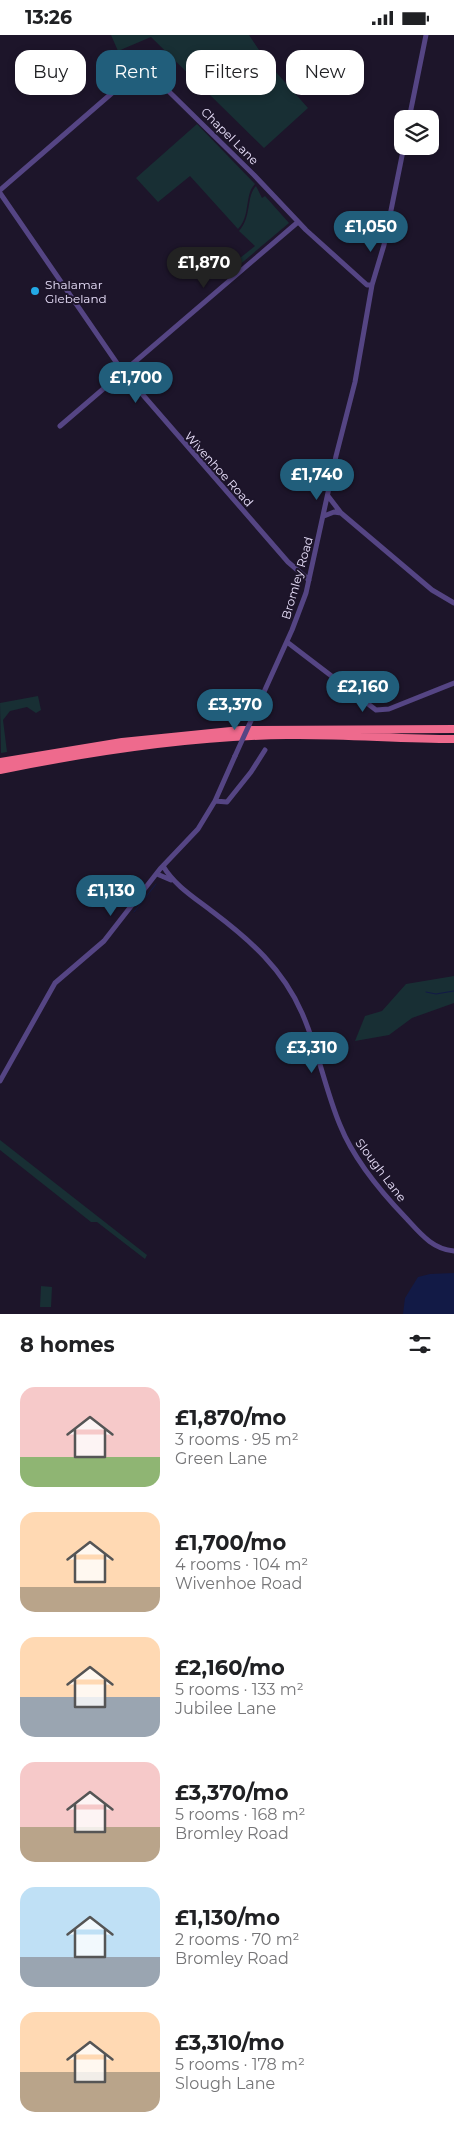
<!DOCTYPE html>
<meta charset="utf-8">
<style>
:root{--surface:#fff;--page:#f6f6f6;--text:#202124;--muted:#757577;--accent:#215e7b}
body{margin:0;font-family:Montserrat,sans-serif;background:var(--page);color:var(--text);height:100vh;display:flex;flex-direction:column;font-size:19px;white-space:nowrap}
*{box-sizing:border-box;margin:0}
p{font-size:16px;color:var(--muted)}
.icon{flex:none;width:28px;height:28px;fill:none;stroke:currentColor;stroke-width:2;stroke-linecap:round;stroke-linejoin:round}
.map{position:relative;height:1279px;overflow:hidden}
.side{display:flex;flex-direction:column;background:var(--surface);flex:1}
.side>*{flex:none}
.banner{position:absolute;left:15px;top:15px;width:425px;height:45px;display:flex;gap:10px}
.fabs{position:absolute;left:394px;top:75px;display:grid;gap:10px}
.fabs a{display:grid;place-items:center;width:45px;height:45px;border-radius:10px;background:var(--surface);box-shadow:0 2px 8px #0003;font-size:25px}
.price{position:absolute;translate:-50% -42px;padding:0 11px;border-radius:18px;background:var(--accent);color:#fff;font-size:16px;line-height:32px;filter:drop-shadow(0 1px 2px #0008)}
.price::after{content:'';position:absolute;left:50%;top:30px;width:15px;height:11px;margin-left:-8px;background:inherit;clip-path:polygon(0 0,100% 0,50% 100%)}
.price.current{background:#222;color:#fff}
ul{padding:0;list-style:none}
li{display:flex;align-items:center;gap:15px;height:125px;padding:0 20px}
li span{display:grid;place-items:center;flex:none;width:140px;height:100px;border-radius:15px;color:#555}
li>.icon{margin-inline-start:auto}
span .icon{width:60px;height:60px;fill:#fffc;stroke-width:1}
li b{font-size:21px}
h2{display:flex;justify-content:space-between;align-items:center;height:60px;padding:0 20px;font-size:21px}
.tag{padding:0 18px;border-radius:15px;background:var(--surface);box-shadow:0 2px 8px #0003;font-size:18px;line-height:45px}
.tag.current{background:var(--accent);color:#fff}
.status{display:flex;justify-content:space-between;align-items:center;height:35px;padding:0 25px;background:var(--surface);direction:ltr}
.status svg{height:14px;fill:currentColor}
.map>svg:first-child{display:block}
.green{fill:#182f34}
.water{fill:#121a46}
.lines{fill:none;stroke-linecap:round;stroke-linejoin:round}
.stream{stroke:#121a46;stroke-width:1}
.minor{stroke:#554584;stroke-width:5}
.highway{stroke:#ee6a8d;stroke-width:8}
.minor-bridge{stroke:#554584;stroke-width:5}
.poi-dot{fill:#23a9e6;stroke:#1d152a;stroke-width:2}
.labels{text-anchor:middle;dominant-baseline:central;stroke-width:4;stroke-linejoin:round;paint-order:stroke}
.street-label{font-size:12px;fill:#eae1fc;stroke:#1d152a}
.poi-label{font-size:12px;fill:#eae1fc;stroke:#1d152a;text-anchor:start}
</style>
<div class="status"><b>13:26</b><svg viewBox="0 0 49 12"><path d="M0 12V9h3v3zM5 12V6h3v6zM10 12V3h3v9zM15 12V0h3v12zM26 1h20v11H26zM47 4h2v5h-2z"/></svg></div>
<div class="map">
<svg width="454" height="1279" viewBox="0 0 454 1279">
<rect width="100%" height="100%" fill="#1d152a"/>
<path class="green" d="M 111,0 L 249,0 L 267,27 L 308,73 L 264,113 L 151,2 L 118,16 Z
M 197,89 L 255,149 C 244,160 251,181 238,194 L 190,141 L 158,167 L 136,143 Z
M 256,151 L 262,163 L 265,161 L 289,188 L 224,243 L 220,239 L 255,211 L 239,196 C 252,182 246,161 256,151 Z
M 38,661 L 41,675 L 36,678 L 27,672 L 10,676 L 3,685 L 7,717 L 1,718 L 0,668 Z
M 454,941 L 454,968 L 412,983 L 389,1000 L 355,1006 L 365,981 L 382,976 L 406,949 Z
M 0,1105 L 147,1220 L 145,1224 L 97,1187 L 91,1187 L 0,1115 Z
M 41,1251 L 52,1252 L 51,1272 L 40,1272 Z"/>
<path class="water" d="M 454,1238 L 454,1279 L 403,1279 L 405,1263 L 418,1242 L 430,1239 Z"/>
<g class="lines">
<path class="stream" d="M 134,877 L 156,849
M 426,957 L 436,959 L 454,956"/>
<path class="minor" d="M 132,24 L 143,34
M 409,84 L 426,0
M 0,155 L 134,39 L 141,34 L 146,34 L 254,140 L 306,195 L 367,250 L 372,250
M 0,158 L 123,337 L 288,527 L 309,545
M 60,391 L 298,187
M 328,461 L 341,478
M 324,481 L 334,477 L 341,478 L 432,555 L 454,568
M 287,607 L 376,675 L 389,674 L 454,648
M 254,679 L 292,595 L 306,558 L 336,421 L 355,347 L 372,250 L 384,210 L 404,111
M 215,766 L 227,767 L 251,737 L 265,715
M 163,831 C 175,851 195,863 213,877 C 250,905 283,934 302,978 C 318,1014 325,1054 340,1090 C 354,1125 380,1156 406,1183 C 420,1198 432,1214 454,1216
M 157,839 L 171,845
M 0,1046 L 55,948 L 104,906 L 160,834 L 198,794 L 215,766 L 235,721"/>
<path class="highway" d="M 0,727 L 122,707 L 241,695 L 454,694
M 0,735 C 94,716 191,701 287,700 C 342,699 398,704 454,704"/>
<path class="minor-bridge" d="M 235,721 L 254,679"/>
</g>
<circle class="poi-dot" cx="35" cy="256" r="5"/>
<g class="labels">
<g class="street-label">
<text transform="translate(230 101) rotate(45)">Chapel Lane</text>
<text transform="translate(219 434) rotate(48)">Wivenhoe Road</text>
<text transform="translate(297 543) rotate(-74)">Bromley Road</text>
<text transform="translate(381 1135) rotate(53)">Slough Lane</text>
</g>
<g class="poi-label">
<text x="45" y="249">Shalamar<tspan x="45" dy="14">Glebeland</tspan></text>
</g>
</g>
</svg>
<div class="fabs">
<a><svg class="icon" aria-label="layers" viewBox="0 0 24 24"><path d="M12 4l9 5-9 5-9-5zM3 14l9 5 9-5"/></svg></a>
</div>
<b class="price" style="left:371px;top:218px">£1,050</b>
<b class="price current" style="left:204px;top:254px">£1,870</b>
<b class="price" style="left:136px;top:369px">£1,700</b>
<b class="price" style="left:317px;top:466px">£1,740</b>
<b class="price" style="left:363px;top:678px">£2,160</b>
<b class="price" style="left:235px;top:696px">£3,370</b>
<b class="price" style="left:111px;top:882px">£1,130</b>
<b class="price" style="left:312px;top:1039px">£3,310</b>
<div class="banner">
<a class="tag">Buy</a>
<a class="tag current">Rent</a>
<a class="tag">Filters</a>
<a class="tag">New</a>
</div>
</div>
<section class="side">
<h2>8 homes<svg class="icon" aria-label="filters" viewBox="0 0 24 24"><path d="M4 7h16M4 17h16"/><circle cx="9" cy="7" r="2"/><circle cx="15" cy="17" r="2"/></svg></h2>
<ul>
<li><span style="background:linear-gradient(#f6c9c9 70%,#8fb573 0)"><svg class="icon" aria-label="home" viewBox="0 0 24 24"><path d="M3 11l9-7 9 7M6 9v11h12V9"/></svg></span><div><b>£1,870/mo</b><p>3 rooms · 95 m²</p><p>Green Lane</p></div></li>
<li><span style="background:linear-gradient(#ffd9b3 75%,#b9a48a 0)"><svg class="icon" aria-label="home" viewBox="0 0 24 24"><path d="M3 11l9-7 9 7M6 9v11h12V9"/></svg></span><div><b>£1,700/mo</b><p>4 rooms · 104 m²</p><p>Wivenhoe Road</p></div></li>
<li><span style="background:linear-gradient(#ffd9b3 60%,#9aa5b1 0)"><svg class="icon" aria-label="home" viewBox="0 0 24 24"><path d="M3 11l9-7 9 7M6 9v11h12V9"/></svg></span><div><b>£2,160/mo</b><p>5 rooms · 133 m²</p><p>Jubilee Lane</p></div></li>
<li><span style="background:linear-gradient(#f6c9c9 65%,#b9a48a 0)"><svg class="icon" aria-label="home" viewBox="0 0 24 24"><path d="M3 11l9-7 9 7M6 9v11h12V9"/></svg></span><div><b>£3,370/mo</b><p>5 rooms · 168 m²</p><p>Bromley Road</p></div></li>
<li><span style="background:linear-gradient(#bfe0f5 70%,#9aa5b1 0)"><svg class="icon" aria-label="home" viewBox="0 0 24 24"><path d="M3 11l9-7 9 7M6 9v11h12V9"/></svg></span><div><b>£1,130/mo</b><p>2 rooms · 70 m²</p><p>Bromley Road</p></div></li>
<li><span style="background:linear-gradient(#ffd9b3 60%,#b9a48a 0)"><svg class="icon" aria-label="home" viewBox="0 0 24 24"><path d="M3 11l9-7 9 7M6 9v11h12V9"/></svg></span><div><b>£3,310/mo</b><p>5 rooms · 178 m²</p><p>Slough Lane</p></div></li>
</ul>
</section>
